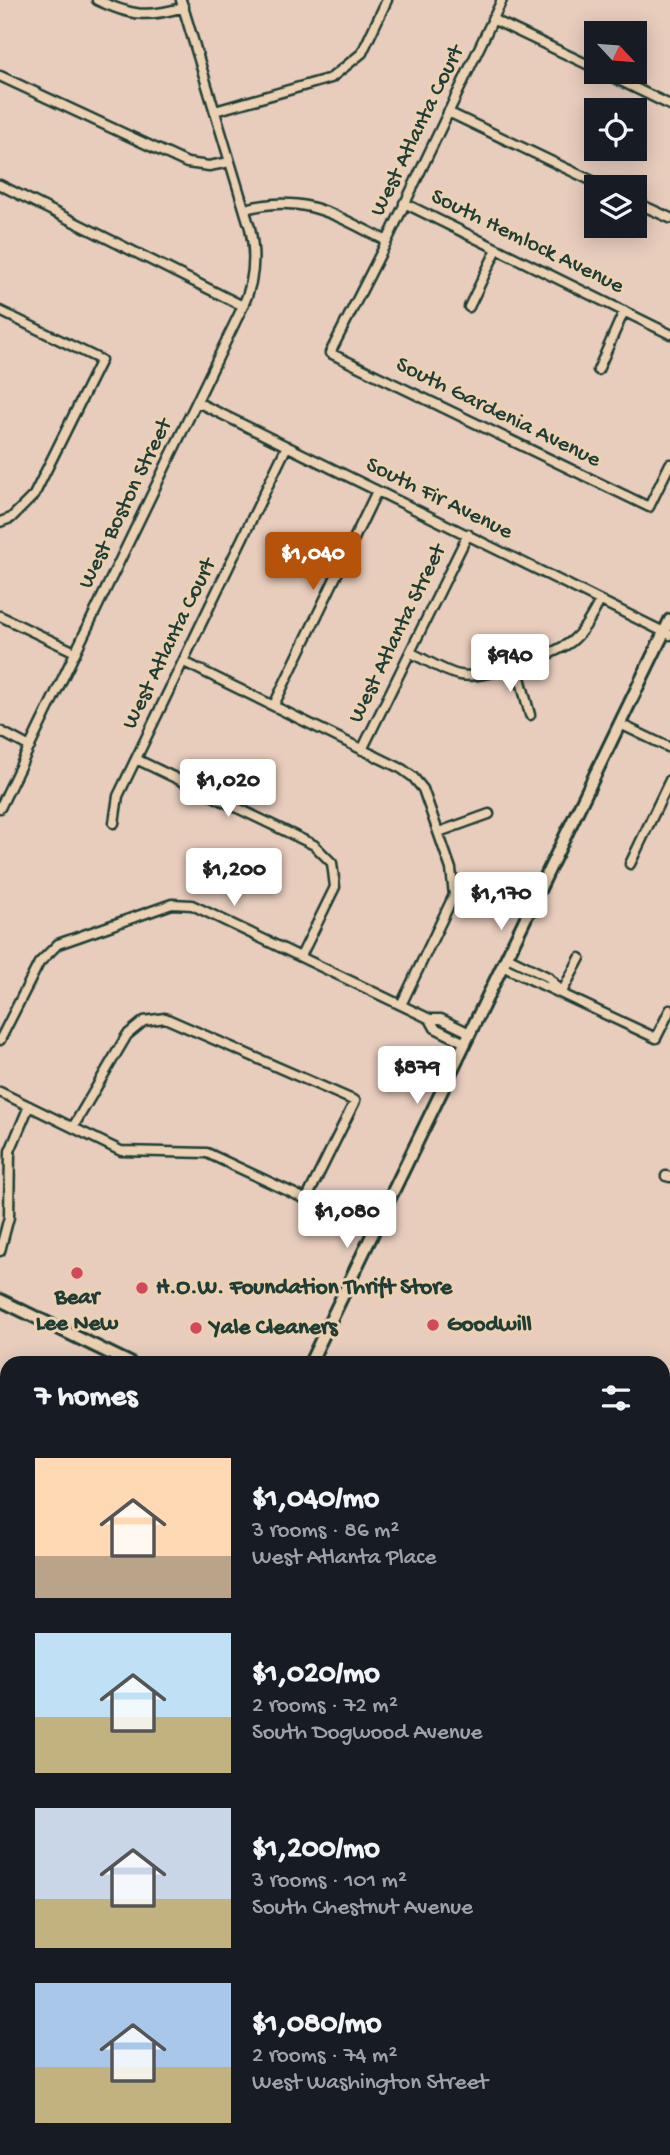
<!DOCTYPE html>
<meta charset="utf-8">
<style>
:root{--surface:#171b24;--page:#20242c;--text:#f1f3f6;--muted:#9ea1a6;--accent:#b45309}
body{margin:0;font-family:"Gochi Hand",sans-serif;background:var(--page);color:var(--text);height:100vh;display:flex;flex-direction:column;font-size:26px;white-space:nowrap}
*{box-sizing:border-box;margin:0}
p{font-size:23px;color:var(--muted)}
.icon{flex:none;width:38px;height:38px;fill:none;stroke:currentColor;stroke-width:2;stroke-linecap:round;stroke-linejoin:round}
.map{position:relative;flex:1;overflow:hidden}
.details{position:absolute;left:0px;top:1356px;width:670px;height:800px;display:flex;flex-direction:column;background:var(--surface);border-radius:21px 21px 0 0;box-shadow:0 4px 18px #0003}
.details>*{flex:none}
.needle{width:46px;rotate:116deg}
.controls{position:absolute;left:584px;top:21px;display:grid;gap:14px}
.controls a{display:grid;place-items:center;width:63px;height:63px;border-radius:0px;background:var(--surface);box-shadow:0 4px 18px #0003;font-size:35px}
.price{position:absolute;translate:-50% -60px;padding:0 16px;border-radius:7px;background:#fff;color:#222;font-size:23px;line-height:46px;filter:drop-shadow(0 2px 4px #0008)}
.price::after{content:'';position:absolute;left:50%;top:42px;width:21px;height:16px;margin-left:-10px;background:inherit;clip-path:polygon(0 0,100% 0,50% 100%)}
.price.active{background:var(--accent);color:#fff}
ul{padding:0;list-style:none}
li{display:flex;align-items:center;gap:21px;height:175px;padding:0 35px}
li span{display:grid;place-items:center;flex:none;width:196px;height:140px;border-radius:0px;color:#555}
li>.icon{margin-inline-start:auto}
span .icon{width:84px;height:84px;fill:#fffc;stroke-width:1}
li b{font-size:30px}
h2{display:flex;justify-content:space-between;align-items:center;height:84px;padding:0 35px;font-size:30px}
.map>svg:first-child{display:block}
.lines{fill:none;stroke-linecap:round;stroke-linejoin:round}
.minor-casing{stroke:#1f3d34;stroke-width:13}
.major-casing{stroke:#1f3d34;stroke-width:16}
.minor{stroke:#ebd1b2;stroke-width:8}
.major{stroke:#ebd1b2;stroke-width:10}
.poi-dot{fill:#d1495b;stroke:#ebd1b2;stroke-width:2.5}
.labels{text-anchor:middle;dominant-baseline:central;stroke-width:6;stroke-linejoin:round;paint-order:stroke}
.street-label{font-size:23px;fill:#1f3d34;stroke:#ebd1b2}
.poi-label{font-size:23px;font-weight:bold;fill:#1f3d34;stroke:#ebd1b2;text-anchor:start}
</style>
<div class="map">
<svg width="670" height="2155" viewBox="0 0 670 2155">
<rect width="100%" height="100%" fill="#e8cdbd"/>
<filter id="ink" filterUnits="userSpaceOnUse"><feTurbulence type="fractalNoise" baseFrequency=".0143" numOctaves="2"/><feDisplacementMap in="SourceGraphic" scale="14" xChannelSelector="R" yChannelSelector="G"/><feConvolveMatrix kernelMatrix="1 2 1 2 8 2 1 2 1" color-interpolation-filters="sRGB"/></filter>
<g filter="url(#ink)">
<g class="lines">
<defs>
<path id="minor" d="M 97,0 C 132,16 147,18 184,7
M 502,0 L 387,241 L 330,353 L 649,507 L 670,464
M 492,19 L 597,69
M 602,72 L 670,105
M 0,76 L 187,163 L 209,166 L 230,162
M 215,111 L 331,78 L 362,53 L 387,0
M 448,112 L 605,187
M 0,185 L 243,306
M 635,202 L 670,218
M 404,203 L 670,334
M 245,209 C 305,193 334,215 387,241
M 469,307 L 497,249
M 0,311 L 101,360 L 34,495 L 11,518 L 0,522
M 598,370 L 624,311
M 197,402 L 670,635
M 0,616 L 75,652
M 411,653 C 425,659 446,673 460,675 C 483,680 554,655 572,641 C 585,630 592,615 600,601
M 184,662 L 402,769 L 413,777 L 423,789 L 451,869 L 454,895 L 401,1005
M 517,666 L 530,715
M 274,705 L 377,491
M 620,724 L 670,748
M 0,731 L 30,747
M 362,750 L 468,534
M 136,759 L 314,845 L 332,863 L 335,887 L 301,956
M 0,808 L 243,306 C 255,280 256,255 250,228 L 181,0
M 114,823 L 118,796 L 287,446
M 439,832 L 489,814
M 630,864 L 670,780
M 507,957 L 548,977 L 560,990
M 502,966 L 656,1038 L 670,1010
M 562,992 L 580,958
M 430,1019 L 435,1028 L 465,1043
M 0,1040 L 39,963 L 58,944 L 172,904 L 192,905 L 430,1019 L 441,1019 L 470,1033
M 0,1092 L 121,1151 L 207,1153 L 374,1231
M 73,1127 L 127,1035 L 144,1021 L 165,1018 L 355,1101 L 307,1198
M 666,1176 L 670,1177
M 0,1251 L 9,1217 L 10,1151 L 29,1106
M 663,1682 L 670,1669
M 663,1705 L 670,1708
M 663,1806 L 670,1806
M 663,1907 L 670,1906
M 663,2012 L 670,2011
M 663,2111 L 670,2111
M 207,2149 L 216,2155
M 340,2149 L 344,2155
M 453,2149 L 456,2155
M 0,2154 L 3,2155"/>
<path id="major" d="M 0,1300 L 130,1363
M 310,1363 L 670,620
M 663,1622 L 670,1625
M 0,2002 L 7,1987"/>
</defs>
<use href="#minor" class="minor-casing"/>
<use href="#major" class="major-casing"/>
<use href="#minor" class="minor"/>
<use href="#major" class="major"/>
</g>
</g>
<g class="poi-dot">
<circle cx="77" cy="1273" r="7"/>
<circle cx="142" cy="1288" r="7"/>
<circle cx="433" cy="1325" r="7"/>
<circle cx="196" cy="1328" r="7"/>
</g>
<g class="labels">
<g class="street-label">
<text transform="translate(418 131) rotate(-64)">West Atlanta Court</text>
<text transform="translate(527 242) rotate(26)">South Hemlock Avenue</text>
<text transform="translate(498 413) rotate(26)">South Gardenia Avenue</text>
<text transform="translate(439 499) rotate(26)">South Fir Avenue</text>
<text transform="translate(126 504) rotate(-64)">West Boston Street</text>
<text transform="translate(398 634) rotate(-64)">West Atlanta Street</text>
<text transform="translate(170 644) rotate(-64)">West Atlanta Court</text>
</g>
<g class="poi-label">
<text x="156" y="1288">H.O.W. Foundation Thrift Store</text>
<text x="77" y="1298" text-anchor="middle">Bear<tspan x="77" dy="26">Lee New</tspan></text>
<text x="447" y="1325">Goodwill</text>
<text x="210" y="1328">Yale Cleaners</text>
</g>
</g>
</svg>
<div class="controls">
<a><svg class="needle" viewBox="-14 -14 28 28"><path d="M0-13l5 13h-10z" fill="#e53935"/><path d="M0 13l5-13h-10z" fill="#9ea1a6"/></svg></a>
<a><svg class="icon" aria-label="locate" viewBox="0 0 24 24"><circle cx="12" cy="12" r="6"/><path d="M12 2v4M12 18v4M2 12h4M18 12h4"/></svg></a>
<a><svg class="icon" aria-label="layers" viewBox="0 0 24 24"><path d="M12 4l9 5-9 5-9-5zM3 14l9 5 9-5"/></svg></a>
</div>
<b class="price active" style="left:313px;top:592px">$1,040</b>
<b class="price" style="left:510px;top:694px">$940</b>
<b class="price" style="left:228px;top:819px">$1,020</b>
<b class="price" style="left:234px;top:908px">$1,200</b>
<b class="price" style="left:501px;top:932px">$1,170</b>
<b class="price" style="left:417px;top:1106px">$879</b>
<b class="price" style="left:347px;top:1250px">$1,080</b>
<section class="details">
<h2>7 homes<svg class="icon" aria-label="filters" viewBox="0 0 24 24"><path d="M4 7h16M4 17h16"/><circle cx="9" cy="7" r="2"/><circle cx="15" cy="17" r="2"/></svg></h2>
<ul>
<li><span style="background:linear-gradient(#ffd9b3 70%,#b9a48a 0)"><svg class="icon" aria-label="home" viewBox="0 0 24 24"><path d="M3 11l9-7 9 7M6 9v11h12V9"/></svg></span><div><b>$1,040/mo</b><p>3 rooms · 86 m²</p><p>West Atlanta Place</p></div></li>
<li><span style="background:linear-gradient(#bfe0f5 60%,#c2b280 0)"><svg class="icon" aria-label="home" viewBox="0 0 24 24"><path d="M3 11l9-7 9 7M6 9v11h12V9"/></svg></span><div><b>$1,020/mo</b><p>2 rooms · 72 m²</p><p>South Dogwood Avenue</p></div></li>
<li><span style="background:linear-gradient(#c9d6e8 65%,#c2b280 0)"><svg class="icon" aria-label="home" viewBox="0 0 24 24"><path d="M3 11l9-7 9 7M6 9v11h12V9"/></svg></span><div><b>$1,200/mo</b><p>3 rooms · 101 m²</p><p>South Chestnut Avenue</p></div></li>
<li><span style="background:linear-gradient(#a9c7e8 60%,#c2b280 0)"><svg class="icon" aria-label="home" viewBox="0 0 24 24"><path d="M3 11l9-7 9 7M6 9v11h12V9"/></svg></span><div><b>$1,080/mo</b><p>2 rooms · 74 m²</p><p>West Washington Street</p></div></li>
</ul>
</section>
</div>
